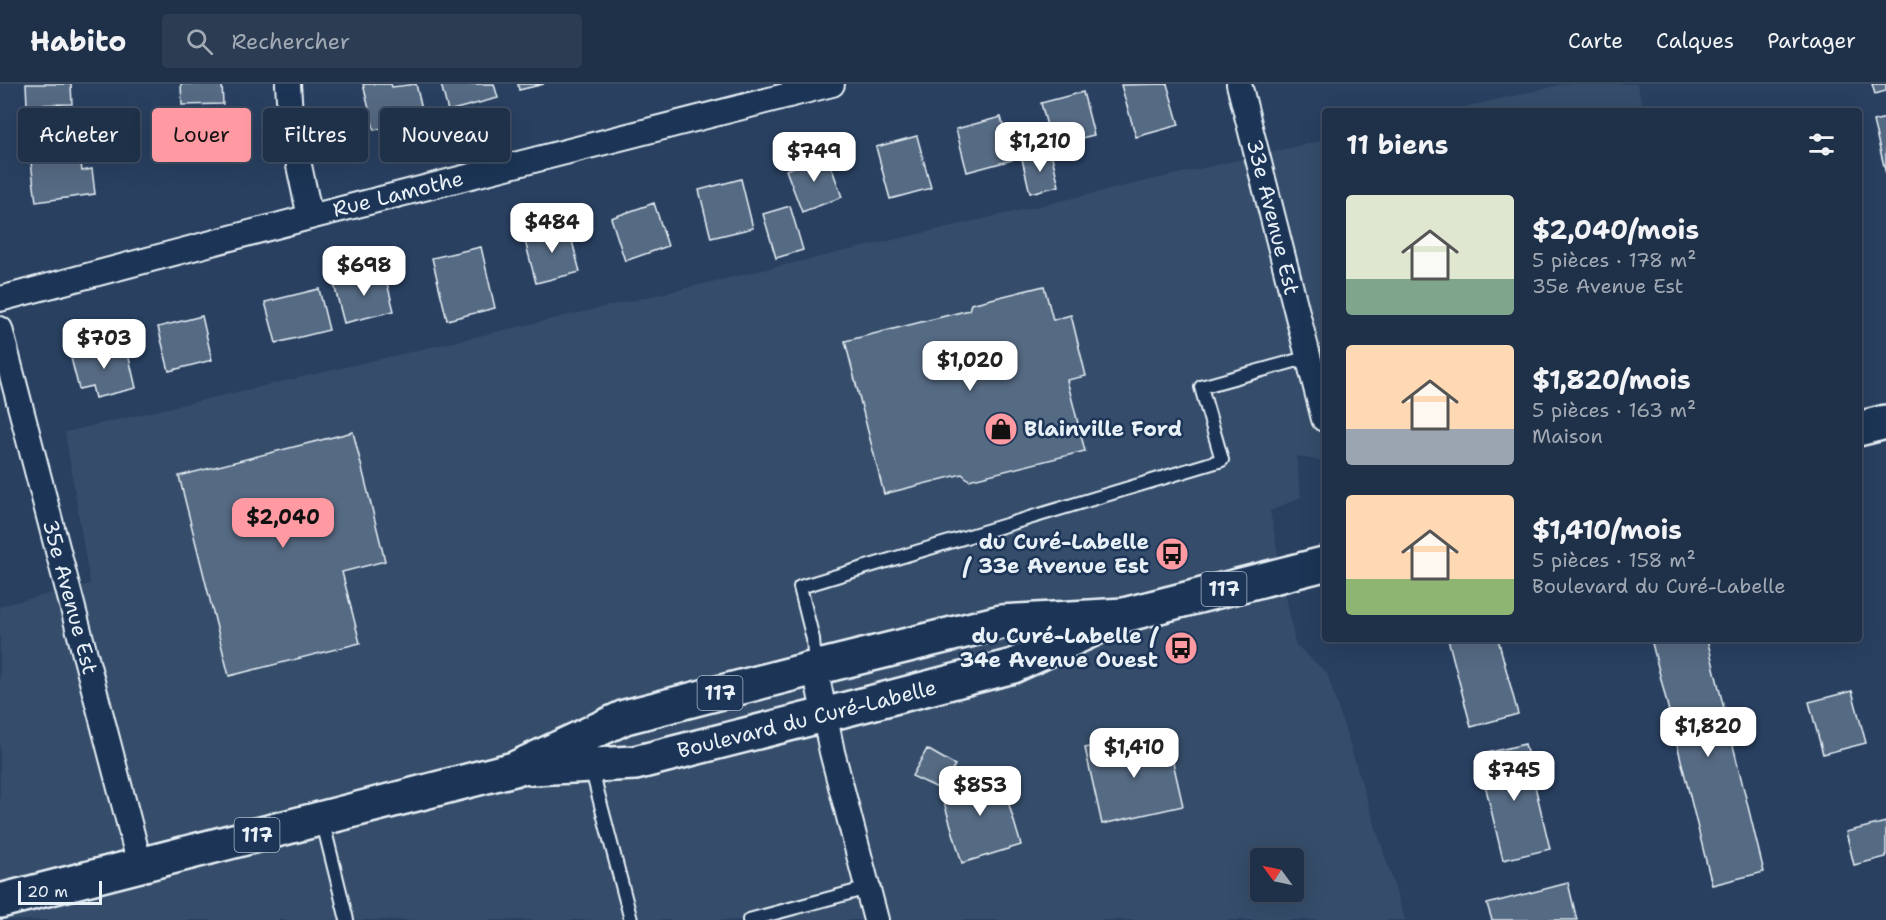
<!DOCTYPE html>
<html lang="fr">
<meta charset="utf-8">
<style>
:root{--surface:#1f3049;--page:#2c3c53;--text:#f1f3f6;--muted:#a1a9b4;--line:#3c4b61;--accent:#ff9aa2}
body{margin:0;font-family:"Shantell Sans",sans-serif;background:var(--page);color:var(--text);height:100vh;display:flex;flex-direction:column;font-size:22px;white-space:nowrap}
*{box-sizing:border-box;margin:0}
p{font-size:20px;color:var(--muted)}
.icon{flex:none;width:33px;height:33px;fill:none;stroke:currentColor;stroke-width:2;stroke-linecap:round;stroke-linejoin:round}
.map{position:relative;flex:1;overflow:hidden}
.drawer{position:absolute;left:1322px;top:24px;width:540px;height:534px;display:flex;flex-direction:column;background:var(--surface);border-radius:6px;box-shadow:0 6px 24px #0002,0 0 0 2px var(--line)}
.drawer>*{flex:none}
.banner{position:absolute;left:18px;top:24px;width:570px;height:54px;display:flex;gap:12px}
.needle{width:39px;rotate:303deg}
.tools{position:absolute;left:1250px;top:764px;display:grid;gap:12px}
.tools a{display:grid;place-items:center;width:54px;height:54px;border-radius:6px;background:var(--surface);box-shadow:0 6px 24px #0002,0 0 0 2px var(--line);font-size:30px}
.scale{position:absolute;left:18px;bottom:15px;width:84px;box-sizing:border-box;padding-left:6px;border:3px solid #e8f1f8;border-top:0;font-size:16px;line-height:21px;white-space:nowrap;color:#e8f1f8;-webkit-text-stroke:4px #1d3557;paint-order:stroke}
.price{position:absolute;translate:-50% -51px;padding:0 14px;border-radius:12px;background:#fff;color:#222;font-size:20px;line-height:39px;filter:drop-shadow(0 2px 3px #0008)}
.price::after{content:'';position:absolute;left:50%;top:36px;width:18px;height:14px;margin-left:-9px;background:inherit;clip-path:polygon(0 0,100% 0,50% 100%)}
.price.on{background:var(--accent);color:#111}
ul{padding:0;list-style:none}
li{display:flex;align-items:center;gap:18px;height:150px;padding:0 24px}
li span{display:grid;place-items:center;flex:none;width:168px;height:120px;border-radius:6px;color:#555}
li>.icon{margin-inline-start:auto}
span .icon{width:72px;height:72px;fill:#fffc;stroke-width:1}
li b{font-size:26px}
h2{display:flex;justify-content:space-between;align-items:center;height:72px;padding:0 24px;font-size:26px}
.tag{padding:0 21px;border-radius:6px;background:var(--surface);box-shadow:0 6px 24px #0002,0 0 0 2px var(--line);font-size:21px;line-height:54px}
.tag.on{background:var(--accent);color:#111}
header{display:flex;align-items:center;gap:36px;box-sizing:border-box;height:84px;padding:0 30px;background:var(--surface);border-bottom:2px solid var(--line)}
header strong{font-size:28px}
nav{display:flex;gap:33px;margin-inline-start:auto;font-size:21px}
.search{width:420px;height:54px;background:var(--page);display:flex;align-items:center;gap:15px;box-sizing:border-box;padding:0 21px;border-radius:6px;color:var(--muted);font-size:22px}
.map>svg:first-child{display:block}
.built{fill:#364d6b;fill-rule:evenodd}
.building{fill:#556a83;stroke:#e8f1f8;stroke-width:1.5}
.lines{fill:none;stroke-linecap:round;stroke-linejoin:round}
.lane-casing{stroke:#e8f1f8;stroke-width:16}
.street-casing{stroke:#e8f1f8;stroke-width:28}
.primary-casing{stroke:#e8f1f8;stroke-width:38}
.lane{stroke:#1d3557;stroke-width:12}
.street{stroke:#1d3557;stroke-width:24}
.primary{stroke:#1d3557;stroke-width:33}
.labels{text-anchor:middle;dominant-baseline:central;stroke-width:5;stroke-linejoin:round;paint-order:stroke}
.shield{fill:#1d3557;stroke:#abb9c8;stroke-width:1.5}
.shield-label{font-size:20px;font-weight:bold;fill:#e8f1f8}
.street-label{font-size:21px;fill:#e8f1f8;stroke:#1d3557}
.poi-label{font-size:21px;font-weight:bold;fill:#e8f1f8;stroke:#1d3557;text-anchor:end}
</style>
<header>
<strong>Habito</strong>
<div class="search"><svg class="icon" aria-label="search" viewBox="0 0 24 24"><circle cx="10" cy="10" r="6"/><path d="M15 15l6 6"/></svg>Rechercher</div>
<nav><a>Carte</a><a>Calques</a><a>Partager</a></nav>
</header>
<div class="map">
<svg width="1886" height="836" viewBox="0 0 1886 836">
<rect width="100%" height="100%" fill="#294061"/>
<filter id="ink" filterUnits="userSpaceOnUse"><feTurbulence type="fractalNoise" baseFrequency=".0167" numOctaves="2"/><feDisplacementMap in="SourceGraphic" scale="12" xChannelSelector="R" yChannelSelector="G"/><feConvolveMatrix kernelMatrix="1 2 1 2 8 2 1 2 1" color-interpolation-filters="sRGB"/></filter>
<g filter="url(#ink)">
<path class="built" d="M 1564,0 L 1637,0 L 1644,27 L 1448,27 Z
M 1324,56 L 1324,378 L 1296,372 L 1301,413 L 1270,427 L 1295,560 L 1327,589 L 1405,836 L 0,836 L 0,522 L 90,500 L 65,348 ZM 1260,774 L 1293,774 L 1293,807 L 1260,807 Z"/>
<path class="building" d="M 26,0 L 71,0 L 72,20 L 27,21 Z
M 181,0 L 222,0 L 223,20 L 182,21 Z
M 363,0 L 391,0 L 392,3 L 416,0 L 424,34 L 374,46 Z
M 441,0 L 494,0 L 498,14 L 448,27 Z
M 518,0 L 544,0 L 519,6 Z
M 1167,0 L 1179,41 L 1136,53 L 1121,1 Z
M 1872,0 L 1886,0 L 1886,7 L 1875,10 Z
M 1083,8 L 1094,51 L 1052,61 L 1041,19 Z
M 220,29 L 222,73 L 177,75 L 175,30 Z
M 1001,33 L 1012,76 L 967,88 L 956,45 Z
M 1886,34 L 1886,90 L 1873,37 Z
M 917,52 L 931,104 L 890,115 L 876,63 Z
M 78,56 L 82,87 L 92,85 L 95,110 L 36,118 L 29,62 Z
M 1051,69 L 1059,102 L 1030,109 L 1022,75 Z
M 827,71 L 842,113 L 802,128 L 786,86 Z
M 741,95 L 753,144 L 711,154 L 699,106 Z
M 654,119 L 668,162 L 625,177 L 611,134 Z
M 790,122 L 803,166 L 776,174 L 763,130 Z
M 568,141 L 580,188 L 536,199 L 524,153 Z
M 481,163 L 495,224 L 447,236 L 432,174 Z
M 384,187 L 394,227 L 344,239 L 334,200 Z
M 1044,202 L 1053,236 L 1071,231 L 1086,292 L 1067,296 L 1085,367 L 969,396 L 962,390 L 884,410 L 845,257 L 969,226 L 971,220 Z
M 319,205 L 329,246 L 276,259 L 265,218 Z
M 202,232 L 212,276 L 169,287 L 158,243 Z
M 125,257 L 136,304 L 95,314 L 92,302 L 79,305 L 70,270 Z
M 353,348 L 385,477 L 342,488 L 360,559 L 229,592 L 179,392 Z
M 1448,555 L 1498,555 L 1518,630 L 1471,643 Z
M 1651,555 L 1707,555 L 1764,788 L 1712,801 Z
M 1852,607 L 1866,659 L 1823,670 L 1809,618 Z
M 1167,652 L 1183,722 L 1102,740 L 1085,664 L 1109,658 L 1110,664 Z
M 1525,660 L 1550,765 L 1503,776 L 1478,671 Z
M 927,665 L 955,681 L 940,705 L 912,692 Z
M 999,687 L 1021,761 L 962,779 L 940,705 Z
M 1886,738 L 1886,773 L 1854,781 L 1846,748 Z
M 1568,799 L 1577,836 L 1492,836 L 1487,820 Z"/>
<g class="lines">
<defs>
<path id="lane" d="M 815,583 L 813,555 L 800,503 L 1222,376 L 1201,303 L 1309,273
M 591,683 L 631,836
M 322,735 L 347,836
M 749,836 L 868,804"/>
<path id="street" d="M 288,0 L 291,44 L 310,133
M 1239,0 L 1324,335
M 0,215 L 310,133 L 832,0
M 0,245 L 140,781
M 815,584 L 832,668 L 876,836"/>
<path id="primary" d="M 1858,345 L 1886,338
M 531,684 L 635,679 L 824,631 L 1013,582 L 1124,531 L 1324,480
M 0,817 L 514,685 L 625,633 L 815,584 L 1001,538 L 1124,531"/>
</defs>
<use href="#lane" class="lane-casing"/>
<use href="#street" class="street-casing"/>
<use href="#primary" class="primary-casing"/>
<use href="#lane" class="lane"/>
<use href="#street" class="street"/>
<use href="#primary" class="primary"/>
</g>
</g>
<defs>
<symbol id="shop-disc" viewBox="-11 -11 22 22"><circle r="9.5" fill="#ff9aa2" stroke="#1d3557"/><path d="M-5-2.5h2.3a2.7 3.5 0 0 1 5.4 0H5L5.5 6h-11ZM-1.5-2.5h3a1.5 2.3 0 0 0-3 0Z" fill="#111"/></symbol>
<symbol id="bus-disc" viewBox="-11 -11 22 22"><circle r="9.5" fill="#ff9aa2" stroke="#1d3557"/><path d="M-5-6H5V4H4V6H2V4H-2V6H-4V4H-5ZM-3.5-4V0h7V-4ZM-3.5 1.2v1.5H-2V1.2ZM2 1.2v1.5H3.5V1.2Z" fill="#111"/></symbol>
</defs>
<g fill-rule="evenodd">
<use href="#shop-disc" x="982" y="326" width="38" height="38"/>
<use href="#bus-disc" x="1153" y="451" width="38" height="38"/>
<use href="#bus-disc" x="1162" y="545" width="38" height="38"/>
</g>
<g class="labels">
<g class="shield">
<rect x="1201.5" y="488" width="45" height="34" rx="4.5"/>
<rect x="697.5" y="592" width="45" height="34" rx="4.5"/>
<rect x="234.5" y="734" width="45" height="34" rx="4.5"/>
</g>
<g class="shield-label">
<text x="1224" y="505">117</text>
<text x="720" y="609">117</text>
<text x="257" y="751">117</text>
</g>
<g class="street-label">
<text transform="translate(398 110) rotate(-14)">Rue Lamothe</text>
<text transform="translate(1273 133) rotate(76)">33e Avenue Est</text>
<text transform="translate(70 513) rotate(75)">35e Avenue Est</text>
<text transform="translate(807 635) rotate(-14)">Boulevard du Curé-Labelle</text>
</g>
<g class="poi-label">
<text x="1024" y="345" text-anchor="start">Blainville Ford</text>
<text x="1149" y="458">du Curé-Labelle<tspan x="1149" dy="24">/ 33e Avenue Est</tspan></text>
<text x="1158" y="552">du Curé-Labelle /<tspan x="1158" dy="24">34e Avenue Ouest</tspan></text>
</g>
</g>
</svg>
<div class="tools">
<a><svg class="needle" viewBox="-14 -14 28 28"><path d="M0-13l5 13h-10z" fill="#e53935"/><path d="M0 13l5-13h-10z" fill="#a1a9b4"/></svg></a>
</div>
<div class="scale">20 m</div>
<b class="price" style="left:1040px;top:89px">$1,210</b>
<b class="price" style="left:814px;top:99px">$749</b>
<b class="price" style="left:552px;top:170px">$484</b>
<b class="price" style="left:364px;top:213px">$698</b>
<b class="price" style="left:104px;top:286px">$703</b>
<b class="price" style="left:970px;top:308px">$1,020</b>
<b class="price on" style="left:283px;top:465px">$2,040</b>
<b class="price" style="left:1708px;top:674px">$1,820</b>
<b class="price" style="left:1134px;top:695px">$1,410</b>
<b class="price" style="left:1514px;top:718px">$745</b>
<b class="price" style="left:980px;top:733px">$853</b>
<div class="banner">
<a class="tag">Acheter</a>
<a class="tag on">Louer</a>
<a class="tag">Filtres</a>
<a class="tag">Nouveau</a>
</div>
<section class="drawer">
<h2>11 biens<svg class="icon" aria-label="filters" viewBox="0 0 24 24"><path d="M4 7h16M4 17h16"/><circle cx="9" cy="7" r="2"/><circle cx="15" cy="17" r="2"/></svg></h2>
<ul>
<li><span style="background:linear-gradient(#dfe7d0 70%,#7fa58c 0)"><svg class="icon" aria-label="home" viewBox="0 0 24 24"><path d="M3 11l9-7 9 7M6 9v11h12V9"/></svg></span><div><b>$2,040/mois</b><p>5 pièces · 178 m²</p><p>35e Avenue Est</p></div></li>
<li><span style="background:linear-gradient(#ffd9b3 70%,#9aa5b1 0)"><svg class="icon" aria-label="home" viewBox="0 0 24 24"><path d="M3 11l9-7 9 7M6 9v11h12V9"/></svg></span><div><b>$1,820/mois</b><p>5 pièces · 163 m²</p><p>Maison</p></div></li>
<li><span style="background:linear-gradient(#ffd9b3 70%,#8fb573 0)"><svg class="icon" aria-label="home" viewBox="0 0 24 24"><path d="M3 11l9-7 9 7M6 9v11h12V9"/></svg></span><div><b>$1,410/mois</b><p>5 pièces · 158 m²</p><p>Boulevard du Curé-Labelle</p></div></li>
</ul>
</section>
</div>
